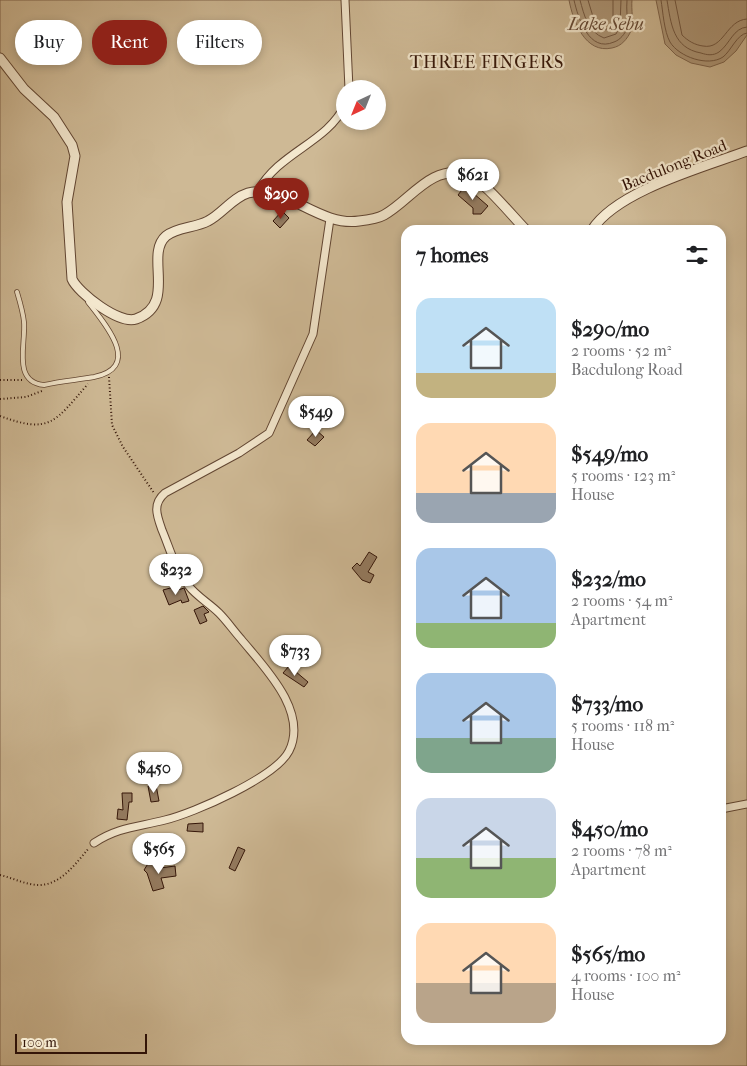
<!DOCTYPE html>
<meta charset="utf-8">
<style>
:root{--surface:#fff;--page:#f6f6f6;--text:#202124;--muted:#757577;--accent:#8f2418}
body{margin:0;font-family:"IM FELL French Canon",serif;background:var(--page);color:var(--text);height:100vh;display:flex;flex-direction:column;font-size:19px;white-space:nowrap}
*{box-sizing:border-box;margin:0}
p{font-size:16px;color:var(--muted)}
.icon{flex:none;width:28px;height:28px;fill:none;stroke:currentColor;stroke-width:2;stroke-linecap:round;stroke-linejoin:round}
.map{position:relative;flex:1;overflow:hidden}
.side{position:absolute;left:401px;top:225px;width:325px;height:820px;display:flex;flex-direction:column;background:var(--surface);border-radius:15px;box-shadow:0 2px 8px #0003}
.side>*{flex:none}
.banner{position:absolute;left:15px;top:20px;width:311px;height:45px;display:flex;gap:10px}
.needle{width:32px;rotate:223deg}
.tools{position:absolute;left:336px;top:80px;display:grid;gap:10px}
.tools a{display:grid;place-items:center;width:50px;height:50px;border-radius:50%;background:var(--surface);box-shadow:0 2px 8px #0003;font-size:25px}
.scale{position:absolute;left:15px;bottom:12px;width:132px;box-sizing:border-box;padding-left:5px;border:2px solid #341508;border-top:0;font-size:14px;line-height:18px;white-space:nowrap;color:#341508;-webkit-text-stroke:4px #f3e7cd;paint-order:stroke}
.price{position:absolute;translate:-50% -42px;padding:0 11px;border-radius:18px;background:#fff;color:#222;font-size:16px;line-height:32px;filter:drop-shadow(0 1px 2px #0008)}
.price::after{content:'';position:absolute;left:50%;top:30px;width:15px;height:11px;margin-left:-8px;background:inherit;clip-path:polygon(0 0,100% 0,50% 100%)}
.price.active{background:var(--accent);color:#fff}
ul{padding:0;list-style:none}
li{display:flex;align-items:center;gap:15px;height:125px;padding:0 15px}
li span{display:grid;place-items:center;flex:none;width:140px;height:100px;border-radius:15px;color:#555}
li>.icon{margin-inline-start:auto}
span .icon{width:60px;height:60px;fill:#fffc;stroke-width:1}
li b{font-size:21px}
h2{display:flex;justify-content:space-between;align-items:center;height:60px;padding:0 15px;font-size:21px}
.tag{padding:0 18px;border-radius:22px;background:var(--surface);box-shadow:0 2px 8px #0003;font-size:18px;line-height:45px}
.tag.active{background:var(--accent);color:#fff}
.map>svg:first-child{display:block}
.green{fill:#ceb995;stroke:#81674e;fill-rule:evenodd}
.water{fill:#ae9778;stroke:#7d634b}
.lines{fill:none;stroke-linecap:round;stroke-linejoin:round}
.shore{stroke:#715640;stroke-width:1}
.building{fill:#947b60;stroke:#341508}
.service-casing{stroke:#624632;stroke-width:5.5}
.minor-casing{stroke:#624632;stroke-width:9}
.tertiary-casing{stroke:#624632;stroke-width:11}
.path{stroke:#341508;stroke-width:2;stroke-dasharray:1 2.5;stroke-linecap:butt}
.service{stroke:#f3e7cd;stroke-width:4}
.minor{stroke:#f3e7cd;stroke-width:7}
.tertiary{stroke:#f3e7cd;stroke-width:9}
.labels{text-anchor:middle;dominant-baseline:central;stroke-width:4.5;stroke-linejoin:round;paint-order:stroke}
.street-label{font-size:16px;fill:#341508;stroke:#f3e7cd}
.water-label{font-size:18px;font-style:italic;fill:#654935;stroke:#f3e7cd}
.neighbourhood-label{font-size:18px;letter-spacing:1px;fill:#341508;stroke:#f3e7cd}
</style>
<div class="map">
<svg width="747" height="1066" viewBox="0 0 747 1066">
<rect width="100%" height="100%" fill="#eddab2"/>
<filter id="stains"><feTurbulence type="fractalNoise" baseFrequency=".004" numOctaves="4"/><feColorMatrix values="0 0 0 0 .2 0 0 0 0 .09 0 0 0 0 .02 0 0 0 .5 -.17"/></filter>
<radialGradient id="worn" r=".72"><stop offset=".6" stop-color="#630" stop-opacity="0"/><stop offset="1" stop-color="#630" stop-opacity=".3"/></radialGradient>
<path class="green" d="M 0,0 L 747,0 L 747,1066 L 0,1066 ZM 345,89 L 378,89 L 378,121 L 345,121 ZM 406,230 L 721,230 L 721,1040 L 406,1040 Z"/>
<path class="water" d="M 569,0 L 632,0 C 631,9 634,23 631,31 C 627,39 622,46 612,48 C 585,54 573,21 569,0 Z
M 656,0 L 747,0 L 747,35 L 736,51 L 724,62 L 710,67 L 691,63 L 676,55 L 665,44 Z"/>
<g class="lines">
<path class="shore" d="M 574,0 C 578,18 589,53 614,42 C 620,40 625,34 627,28 C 628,20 626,9 627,0
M 580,0 C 584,15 588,32 604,38 L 616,34 L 620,26 L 621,0
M 588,0 L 594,20 L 605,30 L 613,25 L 613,0
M 661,0 C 663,12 664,31 670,42 C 679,57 708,67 723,57 C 731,51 737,34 747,33
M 667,0 C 671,24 673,48 701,53 C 707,55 713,56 719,52 C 730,44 733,28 747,27
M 675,0 L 682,35 C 688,41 695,45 703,46 C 724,50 726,20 747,19"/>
</g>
<path class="building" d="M 465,186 L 488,206 L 481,214 L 473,214 L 473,208 L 458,195 Z
M 282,211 L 289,218 L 280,228 L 273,221 Z
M 316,430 L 324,437 L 315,446 L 307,440 Z
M 369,552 L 377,557 L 368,572 L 374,575 L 370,583 L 362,580 L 352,568 L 357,563 L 360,566 Z
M 174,587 L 175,591 L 184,588 L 189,601 L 182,603 L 181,600 L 169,605 L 163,590 Z
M 203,606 L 209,612 L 204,614 L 207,621 L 200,624 L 194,610 Z
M 289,666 L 308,682 L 304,687 L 283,673 Z
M 156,785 L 159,801 L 151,802 L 148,786 Z
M 122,793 L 132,793 L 132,802 L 129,802 L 127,820 L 117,819 L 118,809 L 123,810 Z
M 203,823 L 203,832 L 187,831 L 188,824 Z
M 238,847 L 245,850 L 235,871 L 229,868 Z
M 149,862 L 160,868 L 175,866 L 176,876 L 161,878 L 164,888 L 153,891 L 147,873 L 144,870 Z"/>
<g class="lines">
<defs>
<path id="service" d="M 17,292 C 20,302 23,312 24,322 C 26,344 12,382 44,385 C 61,381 77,380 94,377 C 143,367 105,324 88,302"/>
<path id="minor" d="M 345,0 L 349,89
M 258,191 C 279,152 327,143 345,105
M 721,809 L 747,804
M 94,843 C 118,827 138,827 165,820 C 194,813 276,777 289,751 C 309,711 263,666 241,639 C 233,630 227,621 219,613 C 209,603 196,596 188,585 C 175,569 170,549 162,530 C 157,516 152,504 165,493 L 239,453 L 269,433 L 313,334 L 330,219"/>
<path id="tertiary" d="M 0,58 L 24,89 L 54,117 L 72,145 L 75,156 L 67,202 L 72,279 C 78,293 120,325 136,319 C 178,304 144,255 166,236 C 177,227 195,228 208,221 C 222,214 232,198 248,193 C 284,183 319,227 359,221 C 368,220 377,219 384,215 C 411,200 430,165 466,174 C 483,179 512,216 526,230
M 592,230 C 616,191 704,167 747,151"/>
</defs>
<use href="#service" class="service-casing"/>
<use href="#minor" class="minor-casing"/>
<use href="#tertiary" class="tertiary-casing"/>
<path class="path" d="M 109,377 L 112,425 L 123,447 L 154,493
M 0,380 L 22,380
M 0,399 L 26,397 L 42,391
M 0,416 C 51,435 55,421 88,384
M 0,875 C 13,878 26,885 39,885 C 61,885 76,863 89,848"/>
<use href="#service" class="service"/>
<use href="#minor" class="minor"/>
<use href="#tertiary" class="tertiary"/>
</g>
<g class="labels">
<g class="street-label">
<text transform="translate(674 165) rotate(-22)">Bacdulong Road</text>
</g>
<g class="water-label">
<text x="606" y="24">Lake Sebu</text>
</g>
<g class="neighbourhood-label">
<text x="487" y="62">THREE FINGERS</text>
</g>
</g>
<rect width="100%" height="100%" filter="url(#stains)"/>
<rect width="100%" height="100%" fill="url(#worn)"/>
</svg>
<div class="tools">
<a><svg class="needle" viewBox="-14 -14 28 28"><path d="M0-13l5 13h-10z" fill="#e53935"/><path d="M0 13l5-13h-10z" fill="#757577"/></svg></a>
</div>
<div class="scale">100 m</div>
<b class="price" style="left:473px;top:201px">$621</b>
<b class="price active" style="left:281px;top:220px">$290</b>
<b class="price" style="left:316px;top:438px">$549</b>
<b class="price" style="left:176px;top:596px">$232</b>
<b class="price" style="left:295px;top:677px">$733</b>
<b class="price" style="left:154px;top:794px">$450</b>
<b class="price" style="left:159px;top:875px">$565</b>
<div class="banner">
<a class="tag">Buy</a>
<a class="tag active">Rent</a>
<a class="tag">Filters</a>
</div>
<section class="side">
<h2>7 homes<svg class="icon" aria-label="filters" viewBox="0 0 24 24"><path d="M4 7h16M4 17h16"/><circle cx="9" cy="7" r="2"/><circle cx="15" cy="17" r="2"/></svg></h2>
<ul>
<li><span style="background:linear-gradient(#bfe0f5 75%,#c2b280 0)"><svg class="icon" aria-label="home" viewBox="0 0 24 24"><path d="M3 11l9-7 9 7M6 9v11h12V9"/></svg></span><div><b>$290/mo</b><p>2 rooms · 52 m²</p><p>Bacdulong Road</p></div></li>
<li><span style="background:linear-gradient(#ffd9b3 70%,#9aa5b1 0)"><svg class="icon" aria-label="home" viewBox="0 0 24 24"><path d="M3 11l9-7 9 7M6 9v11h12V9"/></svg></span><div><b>$549/mo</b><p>5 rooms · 123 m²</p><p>House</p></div></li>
<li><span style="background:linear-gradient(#a9c7e8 75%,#8fb573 0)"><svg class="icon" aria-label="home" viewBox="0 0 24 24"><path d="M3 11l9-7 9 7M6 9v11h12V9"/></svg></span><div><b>$232/mo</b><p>2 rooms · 54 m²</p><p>Apartment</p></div></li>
<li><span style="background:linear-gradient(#a9c7e8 65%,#7fa58c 0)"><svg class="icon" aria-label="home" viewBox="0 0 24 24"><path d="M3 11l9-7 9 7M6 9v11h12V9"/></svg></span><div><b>$733/mo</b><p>5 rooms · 118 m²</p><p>House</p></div></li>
<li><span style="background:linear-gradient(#c9d6e8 60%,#8fb573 0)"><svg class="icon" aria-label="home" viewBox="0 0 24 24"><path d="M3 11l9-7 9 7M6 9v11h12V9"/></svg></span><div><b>$450/mo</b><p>2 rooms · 78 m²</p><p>Apartment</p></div></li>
<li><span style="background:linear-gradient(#ffd9b3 60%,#b9a48a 0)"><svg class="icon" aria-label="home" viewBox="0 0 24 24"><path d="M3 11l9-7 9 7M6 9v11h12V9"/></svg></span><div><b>$565/mo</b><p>4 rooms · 100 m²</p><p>House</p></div></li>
</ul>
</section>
</div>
